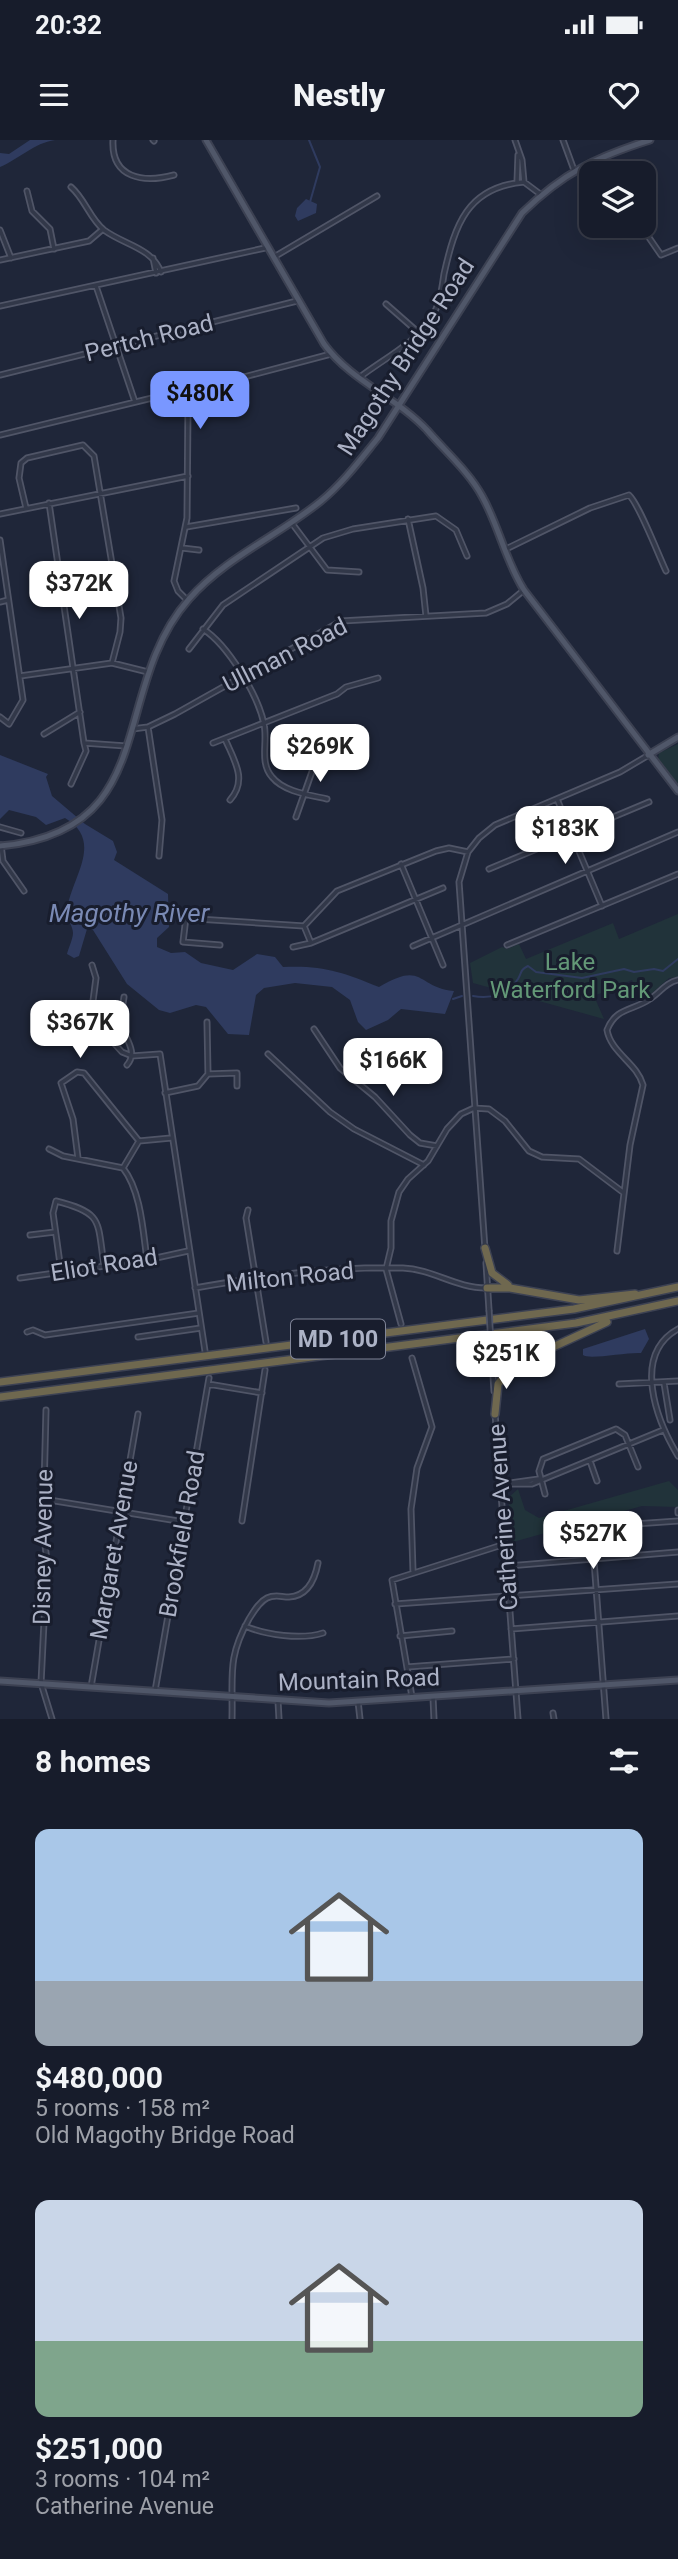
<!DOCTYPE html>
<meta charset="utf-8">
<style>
:root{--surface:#171c2b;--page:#202533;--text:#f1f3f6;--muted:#9ea1a9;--line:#363a47;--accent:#7997ff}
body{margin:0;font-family:Roboto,sans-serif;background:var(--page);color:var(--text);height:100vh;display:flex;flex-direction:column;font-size:26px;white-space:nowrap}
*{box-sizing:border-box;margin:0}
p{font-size:23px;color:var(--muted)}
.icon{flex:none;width:38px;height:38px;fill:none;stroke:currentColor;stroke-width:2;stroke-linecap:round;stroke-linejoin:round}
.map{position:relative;height:1579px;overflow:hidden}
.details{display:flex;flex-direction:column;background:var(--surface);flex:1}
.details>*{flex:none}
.buttons{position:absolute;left:579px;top:21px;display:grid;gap:14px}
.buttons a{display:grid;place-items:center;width:77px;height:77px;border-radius:14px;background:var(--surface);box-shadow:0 7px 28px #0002,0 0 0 2px var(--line);font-size:35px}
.price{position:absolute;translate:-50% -60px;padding:0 16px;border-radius:14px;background:#fff;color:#222;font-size:23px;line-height:46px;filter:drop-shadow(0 2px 4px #0008)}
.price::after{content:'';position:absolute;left:50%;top:42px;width:21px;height:16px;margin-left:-10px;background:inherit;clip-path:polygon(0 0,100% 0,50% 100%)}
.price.active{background:var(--accent);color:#111}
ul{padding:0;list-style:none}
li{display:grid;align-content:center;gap:14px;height:371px;padding:0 35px}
li span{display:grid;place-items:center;height:217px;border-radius:14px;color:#555}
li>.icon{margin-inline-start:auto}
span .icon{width:126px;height:126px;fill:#fffc;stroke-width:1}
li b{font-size:30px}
h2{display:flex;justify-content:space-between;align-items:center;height:84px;padding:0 35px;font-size:30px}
.status{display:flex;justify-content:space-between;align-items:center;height:49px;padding:0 35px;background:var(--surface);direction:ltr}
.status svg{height:19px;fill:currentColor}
header{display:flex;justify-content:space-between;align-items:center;height:91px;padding:0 35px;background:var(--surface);font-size:32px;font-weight:800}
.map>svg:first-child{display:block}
.green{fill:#21333a}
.water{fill:#2f3b5f}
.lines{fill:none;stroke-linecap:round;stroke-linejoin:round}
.stream{stroke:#2f3b5f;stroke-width:2}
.minor-casing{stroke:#505567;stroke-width:7}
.major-casing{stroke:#3c4152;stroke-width:9}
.highway-casing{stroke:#3d4253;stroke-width:10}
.minor{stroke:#323849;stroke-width:3.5}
.major{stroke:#505769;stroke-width:5}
.highway{stroke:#6f684f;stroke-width:7}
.minor-bridge-casing{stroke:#505567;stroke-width:7;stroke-linecap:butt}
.minor-bridge{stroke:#323849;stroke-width:3.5}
.labels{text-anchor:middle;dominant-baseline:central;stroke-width:6;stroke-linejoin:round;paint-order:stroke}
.shield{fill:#181d2d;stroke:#808598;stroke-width:2}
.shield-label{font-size:23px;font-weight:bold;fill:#acb2c6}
.street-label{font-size:24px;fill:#acb2c6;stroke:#181d2d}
.park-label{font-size:24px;fill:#639877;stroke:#181d2d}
.water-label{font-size:26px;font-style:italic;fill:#7a8ab5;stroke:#181d2d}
</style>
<div class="status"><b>20:32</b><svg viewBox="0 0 49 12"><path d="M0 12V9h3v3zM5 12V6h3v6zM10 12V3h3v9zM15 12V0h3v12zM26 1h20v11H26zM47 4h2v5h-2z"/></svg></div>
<header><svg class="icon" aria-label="menu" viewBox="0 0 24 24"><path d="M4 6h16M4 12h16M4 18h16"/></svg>Nestly<svg class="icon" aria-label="heart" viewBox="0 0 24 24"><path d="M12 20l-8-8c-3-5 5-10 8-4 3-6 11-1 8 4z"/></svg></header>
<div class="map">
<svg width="678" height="1579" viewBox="0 0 678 1579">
<rect width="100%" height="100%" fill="#1f2639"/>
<path class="green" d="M 678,604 L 678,645 L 658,620 L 659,613 Z
M 678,774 L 678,837 L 669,838 L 641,863 L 632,840 L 594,856 L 604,879 L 473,843 L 470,823 L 502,807 L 507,809 L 519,804 L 526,819 L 613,783 L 619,799 Z
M 669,1341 L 678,1350 L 678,1367 L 642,1366 L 513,1402 L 509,1394 L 509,1357 L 518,1349 L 525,1370 L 539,1378 Z"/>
<path class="water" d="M 30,0 L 55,0 C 34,3 19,19 0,27 L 0,13 L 9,14 Z
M 306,59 L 317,64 L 316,73 L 298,81 L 295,76 L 297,68 Z
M 0,615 L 48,634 L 46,637 L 52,656 L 85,684 L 113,701 L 117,712 L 114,720 L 168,754 L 169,787 L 157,798 L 157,807 L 171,813 L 185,812 L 201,823 L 233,830 L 257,814 L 275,817 L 283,827 C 322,825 343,832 379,847 C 424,820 416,847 454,851 L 445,874 L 401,869 L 388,880 L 366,890 L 358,882 L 350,860 L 332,847 L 295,843 L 264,848 L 256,855 L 249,895 L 228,894 L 206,867 L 196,865 L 170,873 L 159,870 L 127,844 L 93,790 L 87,789 L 79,816 L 74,818 L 67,814 C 68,809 73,799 73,793 C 73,786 67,780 67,772 C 69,740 106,702 65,678 L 46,685 L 36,677 L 9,670 L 0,679 Z
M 645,1189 L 649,1199 L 641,1213 C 627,1212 589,1220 583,1215 L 583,1209 Z"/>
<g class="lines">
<path class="stream" d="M 309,0 L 320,27 L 310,62
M 473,856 C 490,859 508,855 518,839 C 522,832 520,830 528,826 L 536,832 L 582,838 L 624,829 L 634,832 L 654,829 L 663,831 L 678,819
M 453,859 L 462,856"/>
<defs>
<path id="minor" d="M 113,0 C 111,39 144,43 174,35
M 153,0 L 154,1
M 515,0 L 522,20 L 524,42
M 563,0 L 574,30
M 596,21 L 605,33
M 517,42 L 518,15
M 71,47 C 85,59 90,79 104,90 C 124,105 151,107 161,132
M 27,51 L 32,71 L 50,89 L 54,109
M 641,86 L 661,115 L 678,108
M 0,90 L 11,118
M 274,117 L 377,56
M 153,118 L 156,133
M 0,120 L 89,101 L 103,89
M 96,146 L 135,262
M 386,164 L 419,193
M 0,166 L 265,108
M 0,235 L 297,161
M 360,237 C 383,219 418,202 433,175 C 440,163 442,148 444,134 C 455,85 467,47 524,42 L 540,54
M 0,295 L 185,250
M 49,363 L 84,603
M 26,368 L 19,338 L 21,323 L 27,318 L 83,305 L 94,316 L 121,478 L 120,492 L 112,523
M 0,374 L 188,336
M 408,379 L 423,448 L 426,476
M 291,382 L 327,430 L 359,432
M 186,387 L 296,368
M 0,400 L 23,560 L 9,584 L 0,577
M 182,408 L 199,410
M 506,409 L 590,368 L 629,355 C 639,364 658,414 666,431
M 188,461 L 178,451 L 174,441 L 187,378 L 188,266 L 196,252 L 206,247 L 331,214
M 0,462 L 8,460
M 203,489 C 228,505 258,555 264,584 C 268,602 259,622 272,637 C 284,652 310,655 327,659
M 189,509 L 223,465 L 323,398 L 353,389 L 436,376 L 456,390 L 467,416
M 20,536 L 112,523 L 148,532
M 148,587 L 162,680 L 159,716
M 132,589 L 148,587 L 175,574 L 341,481 L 486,473 L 507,464 L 524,450
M 44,594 L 80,572
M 225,599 C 234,620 248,640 230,660
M 213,603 L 337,554 L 346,547 L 378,538
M 71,644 L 86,611 L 84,603 L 126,606
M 557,659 L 602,766
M 296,677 L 314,626 L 338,605
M 0,687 L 21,693
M 1,705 L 3,721 L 24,751
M 401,724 L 443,825
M 489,729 L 649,662
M 186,777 L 183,802 L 220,805
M 182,778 L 304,786
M 304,786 L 337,751 L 436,711 L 449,708 L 468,712
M 304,786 L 311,803
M 507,805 L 678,734
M 413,806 L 678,692
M 293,807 L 311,803 L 443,748
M 92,825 L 96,838 L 93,861 L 101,889 L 122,912 L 132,916
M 124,857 C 123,865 121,873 121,881 C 121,895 140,910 127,925
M 207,882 L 208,934
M 314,889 L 340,928 L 375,957 L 410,995 L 420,1003 L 437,1006
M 268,914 L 330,972 L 354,989 L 424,1025
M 132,916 L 160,914 L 205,1211
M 165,953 L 198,946 L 208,934 L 237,933 L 237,946
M 49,1009 L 63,1016 L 123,1028 C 141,1051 143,1091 147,1120
M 78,1018 L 73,979 L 61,943 L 77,932 L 84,933 L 139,1001 L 171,998
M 123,1028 L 139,1001
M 248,1070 L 246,1078 L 266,1202
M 30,1095 L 55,1092
M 485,1109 L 459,742 L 468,712 L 479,698 L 495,685 L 620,632 L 647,616
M 617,1111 L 630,1005 L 643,945 C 637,923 611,913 607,890 C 616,867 633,871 650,859 C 661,852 665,843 678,840
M 486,1123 L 489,1170
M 61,1131 L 53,1073 L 56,1061 C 104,1073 97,1081 104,1125
M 20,1138 L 147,1120 L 188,1111
M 195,1148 C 263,1136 334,1126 403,1128 C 432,1129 456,1148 486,1148
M 401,1184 L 386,1129 L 391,1108 L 391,1081 L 399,1052 L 408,1039 L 428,1021 L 447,989 L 461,974 L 474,968 L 489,969 L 505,981 L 529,1011 L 542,1017 L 579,1019 L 624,1053
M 678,1189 C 631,1215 657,1281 678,1316
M 27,1192 L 33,1190 L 45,1195 L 199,1173
M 138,1197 L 201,1188
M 491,1204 L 494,1251
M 412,1218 L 432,1287 L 417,1328 L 411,1369 L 413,1431
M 664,1243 L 670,1280
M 208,1244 L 262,1253
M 619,1244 L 678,1241
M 46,1270 L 43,1389 L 47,1421 L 41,1543 L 52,1579
M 495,1273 L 518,1579
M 590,1321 L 597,1341
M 502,1344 L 532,1344 L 663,1290
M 502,1344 L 539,1339
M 545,1354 L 539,1331 L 543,1319 L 616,1289 L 625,1295 L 638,1327
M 43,1359 L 184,1382
M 678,1370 L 678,1373
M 242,1381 L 265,1230
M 591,1381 L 606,1579
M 592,1387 L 678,1381
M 507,1426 L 678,1412
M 395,1464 L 678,1444
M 245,1486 C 266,1495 301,1500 323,1493
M 511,1489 L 678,1476
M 400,1496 L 452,1491
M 407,1527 L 514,1519
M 91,1547 L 138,1274
M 155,1551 L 209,1238
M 412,1557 L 392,1440 L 505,1404
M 433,1557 L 434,1579
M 278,1561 L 279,1579
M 358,1561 L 360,1579
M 553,1573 L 554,1579
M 232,1579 C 233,1535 227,1518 249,1479 C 254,1471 259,1462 267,1458 C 275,1454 281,1457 289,1457 C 308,1456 315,1439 318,1423"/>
<path id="major" d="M 206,0 L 324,204 C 351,241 396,257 427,290 C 445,311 469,332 482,356 C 499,386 505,420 524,450 L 678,651
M 648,615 L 678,597
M 0,706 C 163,691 108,551 189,459 C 226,417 278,396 321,361 C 343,343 360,320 378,298 L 522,73 C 563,33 596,17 650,0
M 0,1541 L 329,1563 L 678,1540"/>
<path id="highway" d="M 485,1108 L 492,1133 L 508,1145
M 487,1148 L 510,1148 L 579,1160 L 635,1154
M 493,1229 L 512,1226 L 607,1182
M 0,1242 L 574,1169 L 678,1147
M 0,1257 L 576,1183 L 678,1161
M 495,1274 L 498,1244 L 512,1227"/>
</defs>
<use href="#minor" class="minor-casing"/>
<use href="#major" class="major-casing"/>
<use href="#highway" class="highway-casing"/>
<use href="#minor" class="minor"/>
<use href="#major" class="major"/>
<use href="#highway" class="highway"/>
<defs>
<path id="minor-bridge" d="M 489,1170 L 491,1204"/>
</defs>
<use href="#minor-bridge" class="minor-bridge-casing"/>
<use href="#minor-bridge" class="minor-bridge"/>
</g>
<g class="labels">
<rect class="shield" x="291" y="1179.5" width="94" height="39" rx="5"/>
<g class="shield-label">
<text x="338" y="1199">MD 100</text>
</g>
<g class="street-label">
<text transform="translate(149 198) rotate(-14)">Pertch Road</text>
<text transform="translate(406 217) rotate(-57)">Magothy Bridge Road</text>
<text transform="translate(285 515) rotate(-27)">Ullman Road</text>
<text transform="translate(104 1125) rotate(-9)">Eliot Road</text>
<text transform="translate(290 1137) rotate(-6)">Milton Road</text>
<text transform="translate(503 1377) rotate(-94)">Catherine Avenue</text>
<text transform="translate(182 1394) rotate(-80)">Brookfield Road</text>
<text transform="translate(43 1407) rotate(-89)">Disney Avenue</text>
<text transform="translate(114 1410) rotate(-80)">Margaret Avenue</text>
<text transform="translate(359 1540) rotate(-2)">Mountain Road</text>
</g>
<g class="park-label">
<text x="570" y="822">Lake<tspan x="570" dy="28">Waterford Park</tspan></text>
</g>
<g class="water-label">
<text x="129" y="773">Magothy River</text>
</g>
</g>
</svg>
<div class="buttons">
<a><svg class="icon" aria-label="layers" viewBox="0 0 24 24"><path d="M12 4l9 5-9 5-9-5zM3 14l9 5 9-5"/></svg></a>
</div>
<b class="price active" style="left:200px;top:291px">$480K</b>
<b class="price" style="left:79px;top:481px">$372K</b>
<b class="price" style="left:320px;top:644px">$269K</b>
<b class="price" style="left:565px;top:726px">$183K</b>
<b class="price" style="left:80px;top:920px">$367K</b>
<b class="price" style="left:393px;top:958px">$166K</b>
<b class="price" style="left:506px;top:1251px">$251K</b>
<b class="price" style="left:593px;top:1431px">$527K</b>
</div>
<section class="details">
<h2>8 homes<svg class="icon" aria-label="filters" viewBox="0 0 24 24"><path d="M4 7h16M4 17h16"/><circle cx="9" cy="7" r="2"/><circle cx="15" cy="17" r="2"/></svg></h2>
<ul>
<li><span style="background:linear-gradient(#a9c7e8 70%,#9aa5b1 0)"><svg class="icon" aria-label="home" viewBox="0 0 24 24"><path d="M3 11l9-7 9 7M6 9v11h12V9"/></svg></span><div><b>$480,000</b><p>5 rooms · 158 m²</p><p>Old Magothy Bridge Road</p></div></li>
<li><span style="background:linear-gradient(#c9d6e8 65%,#7fa58c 0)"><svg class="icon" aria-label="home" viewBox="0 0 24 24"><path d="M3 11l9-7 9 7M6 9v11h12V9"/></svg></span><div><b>$251,000</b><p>3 rooms · 104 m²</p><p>Catherine Avenue</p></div></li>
</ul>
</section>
